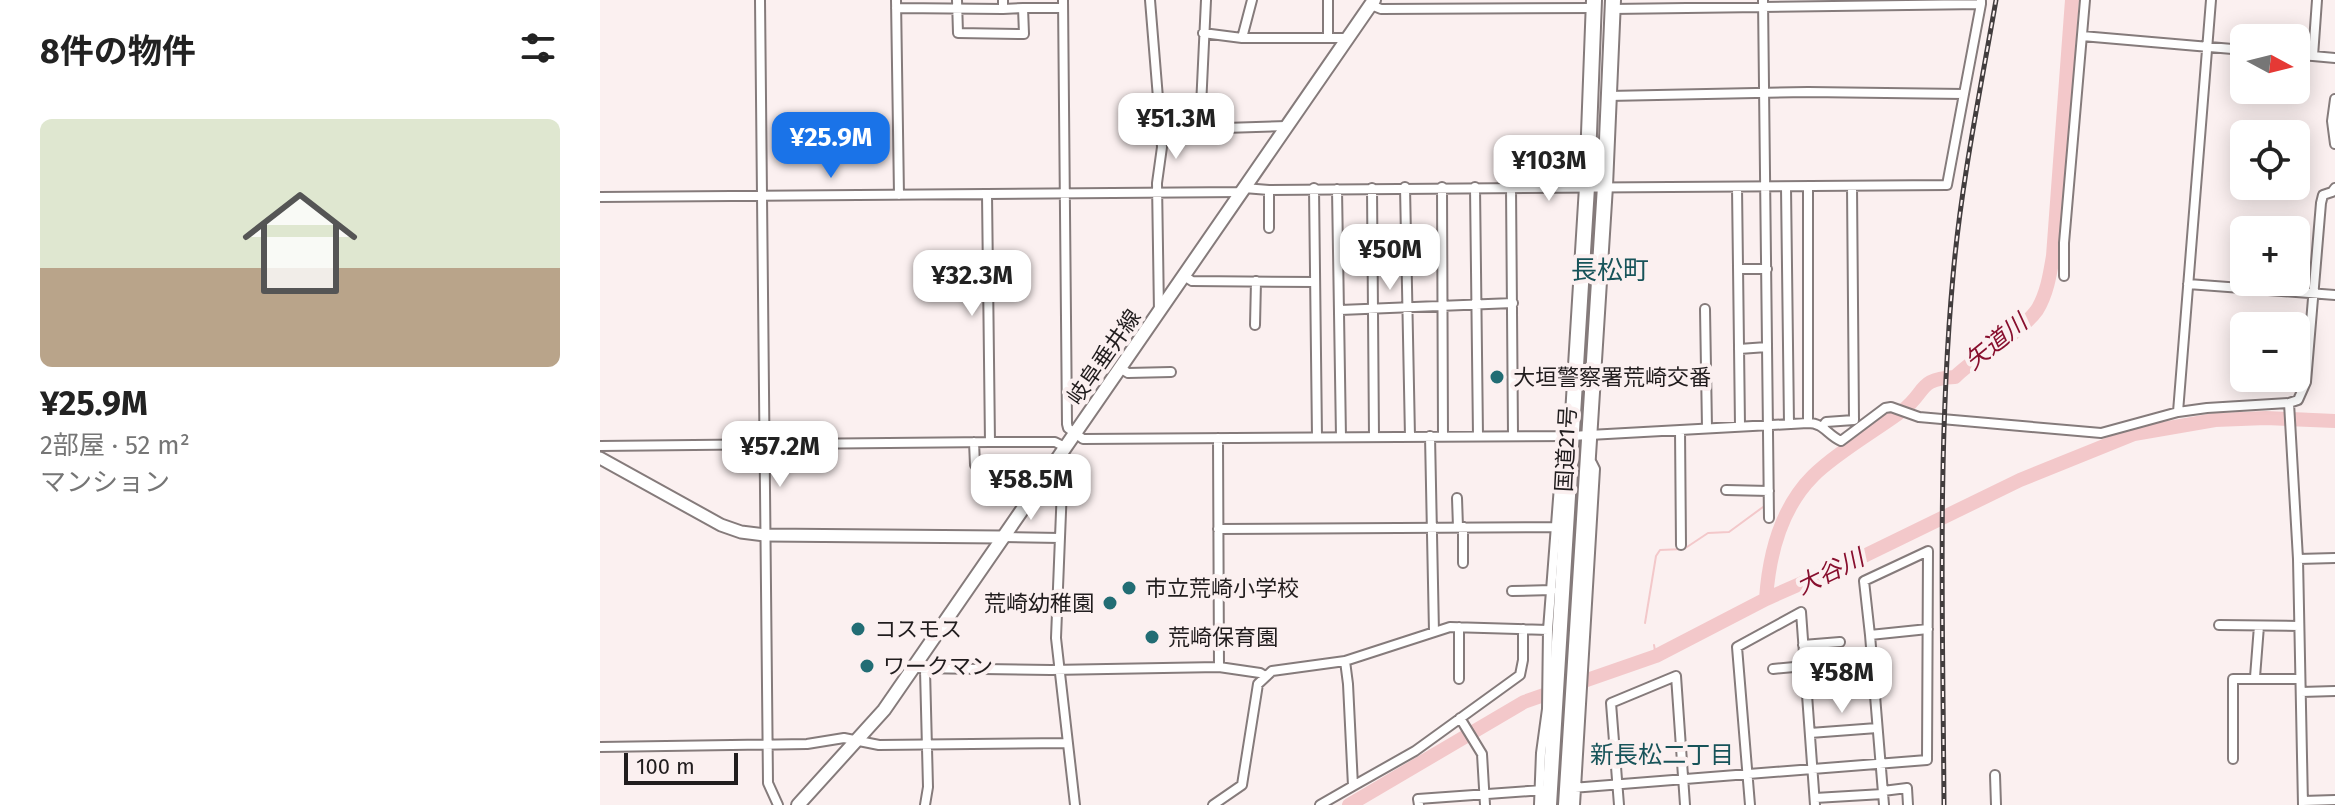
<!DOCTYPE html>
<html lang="ja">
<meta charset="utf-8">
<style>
:root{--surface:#fff;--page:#f2f2f2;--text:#222;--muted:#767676;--line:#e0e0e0;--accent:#1a73e8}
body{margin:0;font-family:"Fira Sans","Noto Sans JP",sans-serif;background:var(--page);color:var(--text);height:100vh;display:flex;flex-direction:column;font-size:30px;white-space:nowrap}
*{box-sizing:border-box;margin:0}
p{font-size:26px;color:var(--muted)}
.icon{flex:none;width:44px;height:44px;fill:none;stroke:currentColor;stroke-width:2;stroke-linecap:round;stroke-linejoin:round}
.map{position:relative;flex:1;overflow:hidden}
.sheet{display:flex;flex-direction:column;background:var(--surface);width:600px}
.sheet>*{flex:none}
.needle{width:52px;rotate:97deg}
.fabs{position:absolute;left:1630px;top:24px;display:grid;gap:16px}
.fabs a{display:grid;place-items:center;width:80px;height:80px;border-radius:12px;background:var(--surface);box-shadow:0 4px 20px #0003;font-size:40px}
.scale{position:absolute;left:24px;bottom:20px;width:114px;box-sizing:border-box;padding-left:8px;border:4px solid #211d1e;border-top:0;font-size:22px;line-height:28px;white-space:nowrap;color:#211d1e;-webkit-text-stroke:6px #fbf0f0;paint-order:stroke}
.price{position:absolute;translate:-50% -68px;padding:0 18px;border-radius:16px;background:#fff;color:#222;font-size:26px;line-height:52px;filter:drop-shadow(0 2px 4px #0008)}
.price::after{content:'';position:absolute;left:50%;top:48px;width:24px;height:18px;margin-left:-12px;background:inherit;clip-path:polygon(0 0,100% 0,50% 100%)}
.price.on{background:var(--accent);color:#fff}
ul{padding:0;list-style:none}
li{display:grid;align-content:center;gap:16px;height:424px;padding:0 40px}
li+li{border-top:2px solid var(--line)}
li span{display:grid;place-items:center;height:248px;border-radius:12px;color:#555}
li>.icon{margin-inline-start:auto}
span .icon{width:144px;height:144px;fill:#fffc;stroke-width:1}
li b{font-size:34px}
h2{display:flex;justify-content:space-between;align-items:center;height:96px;padding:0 40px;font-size:34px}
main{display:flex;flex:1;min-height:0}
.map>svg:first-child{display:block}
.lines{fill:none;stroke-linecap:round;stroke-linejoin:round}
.stream{stroke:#f3c8ca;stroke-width:2}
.river{stroke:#f3c8ca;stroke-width:14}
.street-casing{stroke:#857b7b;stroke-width:12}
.secondary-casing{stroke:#857b7b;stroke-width:15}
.primary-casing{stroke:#857b7b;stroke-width:16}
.highway-casing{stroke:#857b7b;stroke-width:18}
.street{stroke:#fff;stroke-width:8}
.secondary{stroke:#fff;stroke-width:11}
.primary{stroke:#fff;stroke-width:12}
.highway{stroke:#fff;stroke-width:14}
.rail-casing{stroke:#423d3e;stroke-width:5}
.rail{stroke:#fbf0f0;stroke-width:2;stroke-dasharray:6;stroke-linecap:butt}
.poi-dot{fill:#226d74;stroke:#fbf0f0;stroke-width:3}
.labels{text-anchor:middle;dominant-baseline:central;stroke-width:8;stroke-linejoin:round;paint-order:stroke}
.street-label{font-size:22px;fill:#211d1e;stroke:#fbf0f0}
.poi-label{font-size:22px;fill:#211d1e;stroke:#fbf0f0;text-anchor:start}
.water-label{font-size:24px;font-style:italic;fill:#880f2e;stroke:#fbf0f0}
.neighbourhood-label{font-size:24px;fill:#175359;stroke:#fbf0f0}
.quarter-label{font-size:26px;fill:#175359;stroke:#fbf0f0}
</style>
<main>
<section class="sheet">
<h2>8件の物件<svg class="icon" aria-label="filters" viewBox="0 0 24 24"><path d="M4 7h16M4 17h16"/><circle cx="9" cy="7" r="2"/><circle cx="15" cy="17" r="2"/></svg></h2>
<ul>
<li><span style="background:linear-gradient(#dfe7d0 60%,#b9a48a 0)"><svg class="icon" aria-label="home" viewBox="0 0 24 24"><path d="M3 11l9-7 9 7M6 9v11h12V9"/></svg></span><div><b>¥25.9M</b><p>2部屋 · 52 m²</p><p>マンション</p></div></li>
</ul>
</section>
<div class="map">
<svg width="1735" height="805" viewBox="0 0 1735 805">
<rect width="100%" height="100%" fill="#fbf0f0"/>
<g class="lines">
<path class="stream" d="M 1045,623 L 1056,556 L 1060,550 L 1084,549 L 1108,533 L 1129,532 L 1163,507
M 1054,645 L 1056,656"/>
<path class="river" d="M 1166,599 C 1169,555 1181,508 1213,476 C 1236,453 1275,431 1302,411 C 1327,392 1317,379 1355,377 C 1378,354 1418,336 1437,310 C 1447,294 1450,274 1453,256 L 1472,0
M 749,805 L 924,702 L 1056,656 L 1166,599 L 1266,555 L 1420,480 L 1534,434 L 1615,420 L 1666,418 L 1735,421"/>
<defs>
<path id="street" d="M 160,0 L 168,783 L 178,805
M 296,0 L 299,195
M 357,0 L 358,33 L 424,34 L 423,8 L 463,8
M 403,0 L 403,9 L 423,8
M 463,0 L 467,424 L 468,428 L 483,439 L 971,436 L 1208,423 C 1224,423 1227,435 1241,441 L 1285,408 L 1291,407 L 1319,417 L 1501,433 L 1578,412 L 1607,408 L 1689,403
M 550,0 L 562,147 L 557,183 L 559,312
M 728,0 L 728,38
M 1163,0 L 1169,518
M 771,5 L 781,9 L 994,8
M 296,8 L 403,9
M 1012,9 L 1381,4 L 1381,1
M 603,33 L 642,38 L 748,38
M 1482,36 L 1644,50
M 642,38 L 652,0
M 1696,55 L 1713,56 L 1717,0
M 1713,56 L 1735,58
M 1008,96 L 1208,92 L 1364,94 L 1381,4
M 1735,99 L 1732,121 L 1735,144
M 600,128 L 606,0
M 561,130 L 687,126
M 805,187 L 810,437
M 842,187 L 843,436
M 875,187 L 878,436
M 911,187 L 913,435
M 1137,187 L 1140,426
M 1186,187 L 1189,424
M 1208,187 L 1208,423
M 644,188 L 669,190 L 1347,185 L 1364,94
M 714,188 L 717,437
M 772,188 L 774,437
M 737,189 L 741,437
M 669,190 L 669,228
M 387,194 L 390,442
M 0,197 L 642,192
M 1138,269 L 1167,269
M 584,276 L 592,281 L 715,282
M 1464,276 L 1464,243 L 1485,0
M 1588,284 L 1735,295
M 1105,309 L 1107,428
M 740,310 L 913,303
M 655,325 L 656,281
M 1139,349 L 1167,347
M 520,368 L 528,373 L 571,372
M 1578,412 L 1611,0
M 1223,426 L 1226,422 L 1254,420 L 1252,186
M 1080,430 L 1081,545
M 830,436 L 834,632
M 618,438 L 619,667
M 374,442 L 375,465 L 404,466
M 0,446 L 390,442 L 455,442 L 465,447
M 459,456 L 463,462 L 456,638 L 475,805
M 1126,490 L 1169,491
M 857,498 L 858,527
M 618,529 L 956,527
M 402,537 L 460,538
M 1698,559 L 1735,558
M 863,563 L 863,527
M 912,591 L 952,590
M 1619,625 L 1699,626
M 1270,635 L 1284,805
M 1203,645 L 1240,642
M 314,668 L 451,670 L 619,667 L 660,673 L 665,676
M 1173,669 L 1205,666
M 1655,677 L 1659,626
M 859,679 L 859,627
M 1701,692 L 1735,691
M 860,718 L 882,754 L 885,805
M 1210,733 L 1277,728
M 0,747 L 207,744 L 244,738 L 279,745 L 468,743
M 1633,759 L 1633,679 L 1700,679
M 1395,775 L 1396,805
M 753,786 L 815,751 L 920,675 L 923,660 L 923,629
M 972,788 L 1327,760 L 1328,551 L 1264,581 L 1270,635 L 1328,629
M 1283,791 L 1307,788 L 1308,805
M 1215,798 L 1283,794
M 1703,801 L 1735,800
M 325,805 L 328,787 L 325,670
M 613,805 L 642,785 L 658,684 L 672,671 L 745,661 L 850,627 L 948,630
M 720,805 L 753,786 L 748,684 L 745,661
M 819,805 L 818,799 L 943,790
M 939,805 L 941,753 L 947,709 L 948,630 L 959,486 L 970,476
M 975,805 L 995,469 L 992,463 L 988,461
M 1019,805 L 1011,703 L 1076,676 L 1085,805
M 1150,805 L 1137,647 L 1201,612 L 1215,805
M 1703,805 L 1698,559 L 1689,403 L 1698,400 L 1706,382 L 1721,203 L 1723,195 L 1732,192 L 1735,188"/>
<path id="secondary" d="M 0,458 L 121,525 L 141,532 L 165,535 L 402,537"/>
<path id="primary" d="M 198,805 L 284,710 L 774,0"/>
<path id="highway" d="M 949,805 L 987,187 L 994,0
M 966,805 L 1005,186 L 1013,0"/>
</defs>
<use href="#street" class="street-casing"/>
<use href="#secondary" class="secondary-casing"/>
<use href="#primary" class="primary-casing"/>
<use href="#highway" class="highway-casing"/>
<use href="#street" class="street"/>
<use href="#secondary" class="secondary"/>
<use href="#primary" class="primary"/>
<use href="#highway" class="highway"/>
<defs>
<path id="rail" d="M 1344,805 C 1343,629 1337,452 1353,276 C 1361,184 1380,92 1396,0"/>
</defs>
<use href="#rail" class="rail-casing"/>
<use href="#rail" class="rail"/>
</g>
<g class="poi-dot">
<circle cx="897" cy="377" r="8"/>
<circle cx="529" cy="588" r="8"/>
<circle cx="510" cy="603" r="8"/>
<circle cx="258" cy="629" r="8"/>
<circle cx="552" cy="637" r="8"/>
<circle cx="267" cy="666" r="8"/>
</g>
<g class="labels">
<g class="street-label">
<text transform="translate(504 357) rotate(-55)">岐阜垂井線</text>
<text transform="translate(966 449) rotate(-87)">国道21号</text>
</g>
<g class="poi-label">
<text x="913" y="377">大垣警察署荒崎交番</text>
<text x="545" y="588">市立荒崎小学校</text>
<text x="494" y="603" text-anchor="end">荒崎幼稚園</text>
<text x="274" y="629">コスモス</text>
<text x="568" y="637">荒崎保育園</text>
<text x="283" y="666">ワークマン</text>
</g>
<g class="water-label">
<text transform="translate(1396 342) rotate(-39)">矢道川</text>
<text transform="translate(1230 572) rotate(-26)">大谷川</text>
</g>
<g class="neighbourhood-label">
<text x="1062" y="755">新長松二丁目</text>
</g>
<g class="quarter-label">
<text x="1010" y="270">長松町</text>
</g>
</g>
</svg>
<div class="fabs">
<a><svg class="needle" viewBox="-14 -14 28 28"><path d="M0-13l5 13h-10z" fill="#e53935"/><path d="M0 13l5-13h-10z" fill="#767676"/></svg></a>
<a><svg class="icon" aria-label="locate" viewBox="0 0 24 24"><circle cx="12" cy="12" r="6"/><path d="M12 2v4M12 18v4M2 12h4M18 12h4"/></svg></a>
<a>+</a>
<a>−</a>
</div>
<div class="scale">100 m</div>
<b class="price" style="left:576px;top:161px">¥51.3M</b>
<b class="price on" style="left:231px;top:180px">¥25.9M</b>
<b class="price" style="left:949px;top:203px">¥103M</b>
<b class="price" style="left:790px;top:292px">¥50M</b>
<b class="price" style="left:372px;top:318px">¥32.3M</b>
<b class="price" style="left:180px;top:489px">¥57.2M</b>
<b class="price" style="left:431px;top:522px">¥58.5M</b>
<b class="price" style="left:1242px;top:715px">¥58M</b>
</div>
</main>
